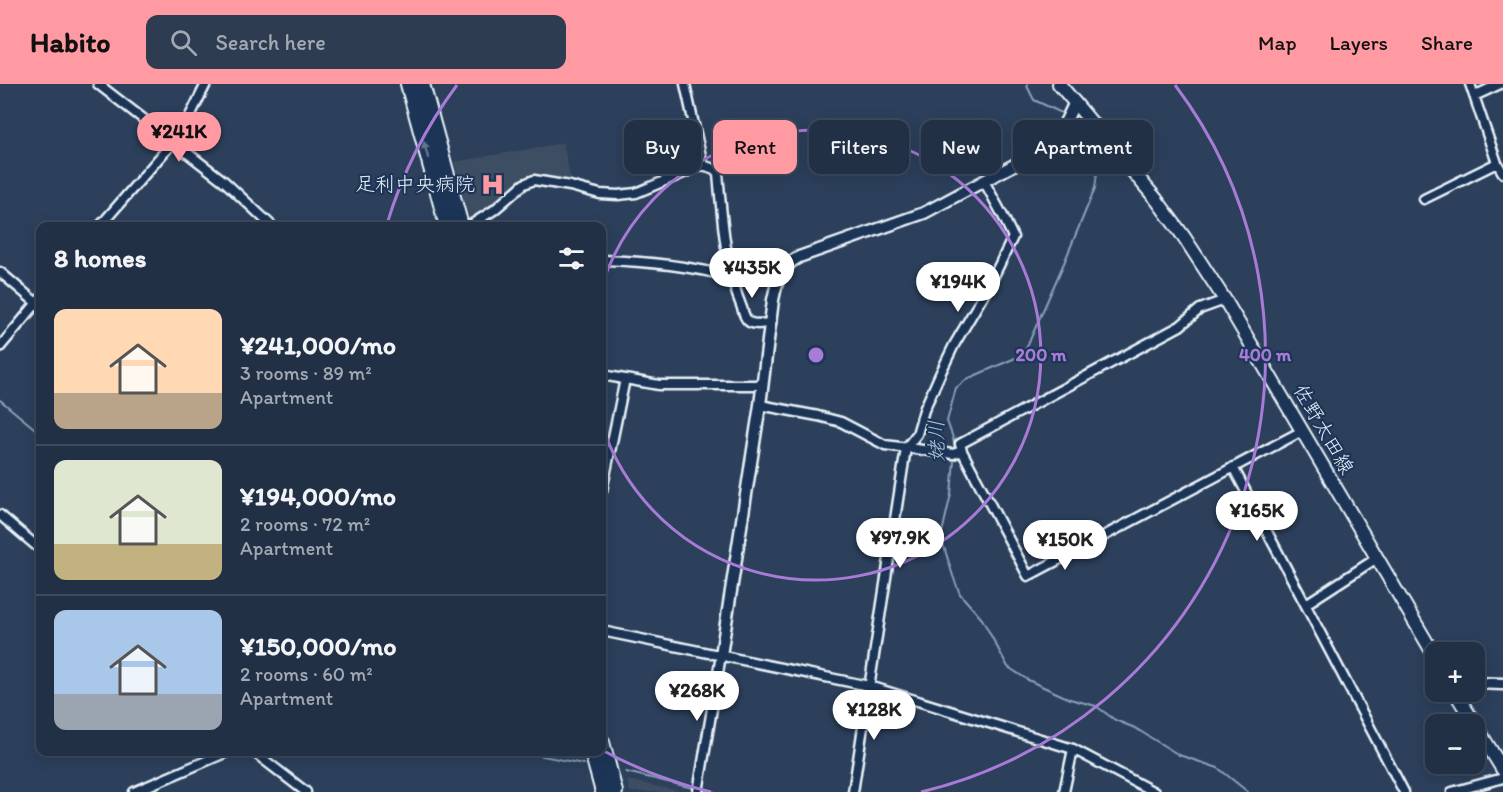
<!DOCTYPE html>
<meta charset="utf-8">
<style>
:root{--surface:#213045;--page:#2d3c50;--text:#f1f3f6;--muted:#a2a9b3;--line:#3e4b5e;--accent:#ff9aa2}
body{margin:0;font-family:Itim,"Klee One",sans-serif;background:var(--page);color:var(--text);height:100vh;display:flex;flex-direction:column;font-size:22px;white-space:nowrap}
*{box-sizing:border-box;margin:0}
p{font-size:20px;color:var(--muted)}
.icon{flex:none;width:33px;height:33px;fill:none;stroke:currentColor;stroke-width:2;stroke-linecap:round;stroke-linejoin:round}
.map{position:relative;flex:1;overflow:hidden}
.drawer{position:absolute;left:36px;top:138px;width:570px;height:534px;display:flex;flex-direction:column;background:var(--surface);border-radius:12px;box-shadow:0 3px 15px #0003,0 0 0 2px var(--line)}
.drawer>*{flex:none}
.guide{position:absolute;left:624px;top:36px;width:570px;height:54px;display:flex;gap:12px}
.controls{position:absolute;left:1425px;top:558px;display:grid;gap:12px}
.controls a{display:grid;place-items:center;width:60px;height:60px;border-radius:12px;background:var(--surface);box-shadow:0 3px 15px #0003,0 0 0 2px var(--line);font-size:30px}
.price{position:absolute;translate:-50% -51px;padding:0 14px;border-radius:21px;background:#fff;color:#222;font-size:20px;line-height:39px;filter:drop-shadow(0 2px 3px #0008)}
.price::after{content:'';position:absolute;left:50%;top:36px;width:18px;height:14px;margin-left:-9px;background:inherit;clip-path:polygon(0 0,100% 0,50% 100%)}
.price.current{background:var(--accent);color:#111}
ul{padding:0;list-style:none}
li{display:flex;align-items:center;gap:18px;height:150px;padding:0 18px}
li+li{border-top:2px solid var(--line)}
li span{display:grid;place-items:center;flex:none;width:168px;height:120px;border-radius:12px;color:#555}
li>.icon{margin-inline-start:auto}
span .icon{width:72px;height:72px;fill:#fffc;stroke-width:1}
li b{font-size:26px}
h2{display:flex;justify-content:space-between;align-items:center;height:72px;padding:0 18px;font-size:26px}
.pill{padding:0 21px;border-radius:12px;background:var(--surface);box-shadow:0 3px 15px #0003,0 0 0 2px var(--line);font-size:21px;line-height:54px}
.pill.current{background:var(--accent);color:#111}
header{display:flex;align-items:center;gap:36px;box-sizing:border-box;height:84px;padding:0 30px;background:var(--accent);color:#111}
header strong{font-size:28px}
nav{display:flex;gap:33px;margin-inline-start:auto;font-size:21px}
.search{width:420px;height:54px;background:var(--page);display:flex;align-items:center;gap:15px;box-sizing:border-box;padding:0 21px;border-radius:12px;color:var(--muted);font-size:22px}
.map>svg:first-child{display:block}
.built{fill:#3e4d62}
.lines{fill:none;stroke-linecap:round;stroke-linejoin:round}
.stream{stroke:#87a1b8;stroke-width:2}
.minor-casing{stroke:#e8f1f8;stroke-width:13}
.tertiary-casing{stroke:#e8f1f8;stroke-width:15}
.secondary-casing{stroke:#e8f1f8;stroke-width:16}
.trunk-casing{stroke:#e8f1f8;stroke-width:18}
.minor{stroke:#1d3557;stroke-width:8}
.tertiary{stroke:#1d3557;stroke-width:10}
.secondary{stroke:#1d3557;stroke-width:12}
.trunk{stroke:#1d3557;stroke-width:14}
.oneway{fill:#64778f}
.ring{fill:none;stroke:#a77bd6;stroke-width:3}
.labels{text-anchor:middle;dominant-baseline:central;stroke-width:4.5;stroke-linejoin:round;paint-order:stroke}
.poi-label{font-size:20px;fill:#e8f1f8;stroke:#1d3557;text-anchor:end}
.street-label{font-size:20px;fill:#e8f1f8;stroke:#1d3557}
.water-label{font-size:21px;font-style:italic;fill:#afc2d3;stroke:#1d3557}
.centre{fill:#a77bd6;stroke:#1d3557;stroke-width:3}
.ring-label{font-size:18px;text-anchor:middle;font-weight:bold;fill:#a77bd6;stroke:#1d3557;stroke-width:4.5;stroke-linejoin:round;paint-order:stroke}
</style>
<header>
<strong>Habito</strong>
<div class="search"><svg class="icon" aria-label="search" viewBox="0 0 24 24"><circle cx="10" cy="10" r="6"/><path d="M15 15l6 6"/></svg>Search here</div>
<nav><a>Map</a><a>Layers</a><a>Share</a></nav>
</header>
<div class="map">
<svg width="1503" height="708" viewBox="0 0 1503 708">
<rect width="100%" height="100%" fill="#2c405c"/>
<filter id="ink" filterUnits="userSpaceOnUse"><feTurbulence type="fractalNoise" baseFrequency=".0167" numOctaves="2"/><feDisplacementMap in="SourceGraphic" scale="12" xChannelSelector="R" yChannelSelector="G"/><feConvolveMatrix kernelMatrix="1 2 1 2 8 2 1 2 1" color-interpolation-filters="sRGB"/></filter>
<g filter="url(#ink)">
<path class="built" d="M 563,59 L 572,101 L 528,99 L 471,140 L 454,78 Z
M 627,696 L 683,708 L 630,708 Z"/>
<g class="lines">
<path class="stream" d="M 1027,0 L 1027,2 L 1034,16 L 1064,30
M 1071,35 L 1093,68 L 1097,89 L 1095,104 L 1064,179 L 1026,265 L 1020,272 L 967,295 L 956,304 L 947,337 L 953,354 L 955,366 L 951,410 L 941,453 L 953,492 L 960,510 L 982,535 L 1008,583 L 1028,596 L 1070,615 L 1096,622 L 1115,636 L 1135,644 L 1179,671 L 1218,684 L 1248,708
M 0,316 L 40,349
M 0,437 L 40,472
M 523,668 L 583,680
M 626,688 L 693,704
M 703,706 L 715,708"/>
<defs>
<path id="minor" d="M 98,0 L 225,98 L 272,142
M 685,0 L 703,81 L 714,85 L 718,89 C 722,133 725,183 742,224 C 743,228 745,234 748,237 C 753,242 765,239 771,239
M 1470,0 L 1497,79 L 1503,89
M 1474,12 L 1500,0
M 1424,115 L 1497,79
M 100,142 L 173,58 L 180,52 L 206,0
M 469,142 L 494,126 L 524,100 L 534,96 L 570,102 L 600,110 L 618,111 L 636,109 L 703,81
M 602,176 C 645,177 690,182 732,193
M 0,188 L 40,222
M 1225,216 L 1200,225 L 1180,242 L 960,360 L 962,367 L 1028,492 L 1302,347
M 0,263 L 40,215
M 602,291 L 659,301 L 762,301
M 760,321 L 818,332 L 841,338 L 885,361 L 953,370 L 962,367
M 1233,383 L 1404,708
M 602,407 L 625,295
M 0,431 L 40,465
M 1306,520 L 1377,474
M 602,547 L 869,602 L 1073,665 L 1154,708
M 254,668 L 306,708
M 134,708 L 227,668
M 698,708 L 721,571
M 853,708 L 906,364 L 917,350 L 924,326 L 941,288 L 954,261 L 990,200 L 1013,153 L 1003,132 L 984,97
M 1064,708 L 1073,665
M 1452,708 L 1503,694"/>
<path id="tertiary" d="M 721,571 L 760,321 L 773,216 C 777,196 780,183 799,173 L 924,129 L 1042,66 C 1059,55 1067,35 1075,18
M 1474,599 L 1503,600"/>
<path id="secondary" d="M 1059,0 L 1156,115 L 1184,153 L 1225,216 L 1436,574
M 1455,608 L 1503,686"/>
<path id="trunk" d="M 408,0 L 447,142
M 422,0 L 461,142
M 602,658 L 615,708
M 592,668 L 603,708"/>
</defs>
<use href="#minor" class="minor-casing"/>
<use href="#tertiary" class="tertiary-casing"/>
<use href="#secondary" class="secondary-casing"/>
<use href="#trunk" class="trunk-casing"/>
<use href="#minor" class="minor"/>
<use href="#tertiary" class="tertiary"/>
<use href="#secondary" class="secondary"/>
<use href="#trunk" class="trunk"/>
</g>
<defs><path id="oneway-solid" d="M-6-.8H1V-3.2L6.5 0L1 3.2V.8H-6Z" transform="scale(1.5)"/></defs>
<use class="oneway" href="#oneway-solid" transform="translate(426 66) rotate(-105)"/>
</g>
<g class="ring">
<path d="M602 201A225 225 0 1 1 602 341"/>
<path d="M711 708A449 449 0 0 1 602 666M387 140A449 449 0 0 1 457 1M1175 1A449 449 0 0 1 921 708"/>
</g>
<defs>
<symbol id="hospital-bare" viewBox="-9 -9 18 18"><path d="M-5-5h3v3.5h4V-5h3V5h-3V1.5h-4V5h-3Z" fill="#ff9aa2" stroke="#1d3557" stroke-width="2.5" paint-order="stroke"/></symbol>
</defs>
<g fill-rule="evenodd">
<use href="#hospital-bare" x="476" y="84" width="33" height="33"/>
</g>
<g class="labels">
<g class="poi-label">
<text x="475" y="100">足利中央病院</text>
</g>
<g class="street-label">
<text transform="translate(1324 345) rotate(60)">佐野太田線</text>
</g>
<g class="water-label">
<text transform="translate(936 357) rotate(-91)">姥川</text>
</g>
</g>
<circle cx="816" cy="271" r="9" class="centre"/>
<g class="ring-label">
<text x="1041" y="277">200 m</text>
<text x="1265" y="277">400 m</text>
</g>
</svg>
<div class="controls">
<a>+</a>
<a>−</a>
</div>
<b class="price current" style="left:179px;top:79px">¥241K</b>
<b class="price" style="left:752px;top:215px">¥435K</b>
<b class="price" style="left:958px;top:229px">¥194K</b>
<b class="price" style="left:1257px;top:458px">¥165K</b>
<b class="price" style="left:900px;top:485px">¥97.9K</b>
<b class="price" style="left:1065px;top:487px">¥150K</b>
<b class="price" style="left:697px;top:638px">¥268K</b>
<b class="price" style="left:874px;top:657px">¥128K</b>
<div class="guide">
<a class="pill">Buy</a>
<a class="pill current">Rent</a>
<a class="pill">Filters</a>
<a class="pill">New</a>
<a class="pill">Apartment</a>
</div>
<section class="drawer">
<h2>8 homes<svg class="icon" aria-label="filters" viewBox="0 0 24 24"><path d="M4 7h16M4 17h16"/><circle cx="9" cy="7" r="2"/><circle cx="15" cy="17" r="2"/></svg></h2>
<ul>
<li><span style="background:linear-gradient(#ffd9b3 70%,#b9a48a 0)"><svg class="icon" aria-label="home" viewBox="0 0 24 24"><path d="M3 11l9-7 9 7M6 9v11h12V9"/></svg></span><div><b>¥241,000/mo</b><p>3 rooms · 89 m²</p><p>Apartment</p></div></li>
<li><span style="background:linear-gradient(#dfe7d0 70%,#c2b280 0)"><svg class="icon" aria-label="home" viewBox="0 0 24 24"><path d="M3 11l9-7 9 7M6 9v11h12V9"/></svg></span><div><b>¥194,000/mo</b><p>2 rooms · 72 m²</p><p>Apartment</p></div></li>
<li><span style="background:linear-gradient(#a9c7e8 70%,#9aa5b1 0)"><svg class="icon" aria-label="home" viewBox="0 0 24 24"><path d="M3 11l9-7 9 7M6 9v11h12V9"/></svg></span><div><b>¥150,000/mo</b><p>2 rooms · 60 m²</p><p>Apartment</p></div></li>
</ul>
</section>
</div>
